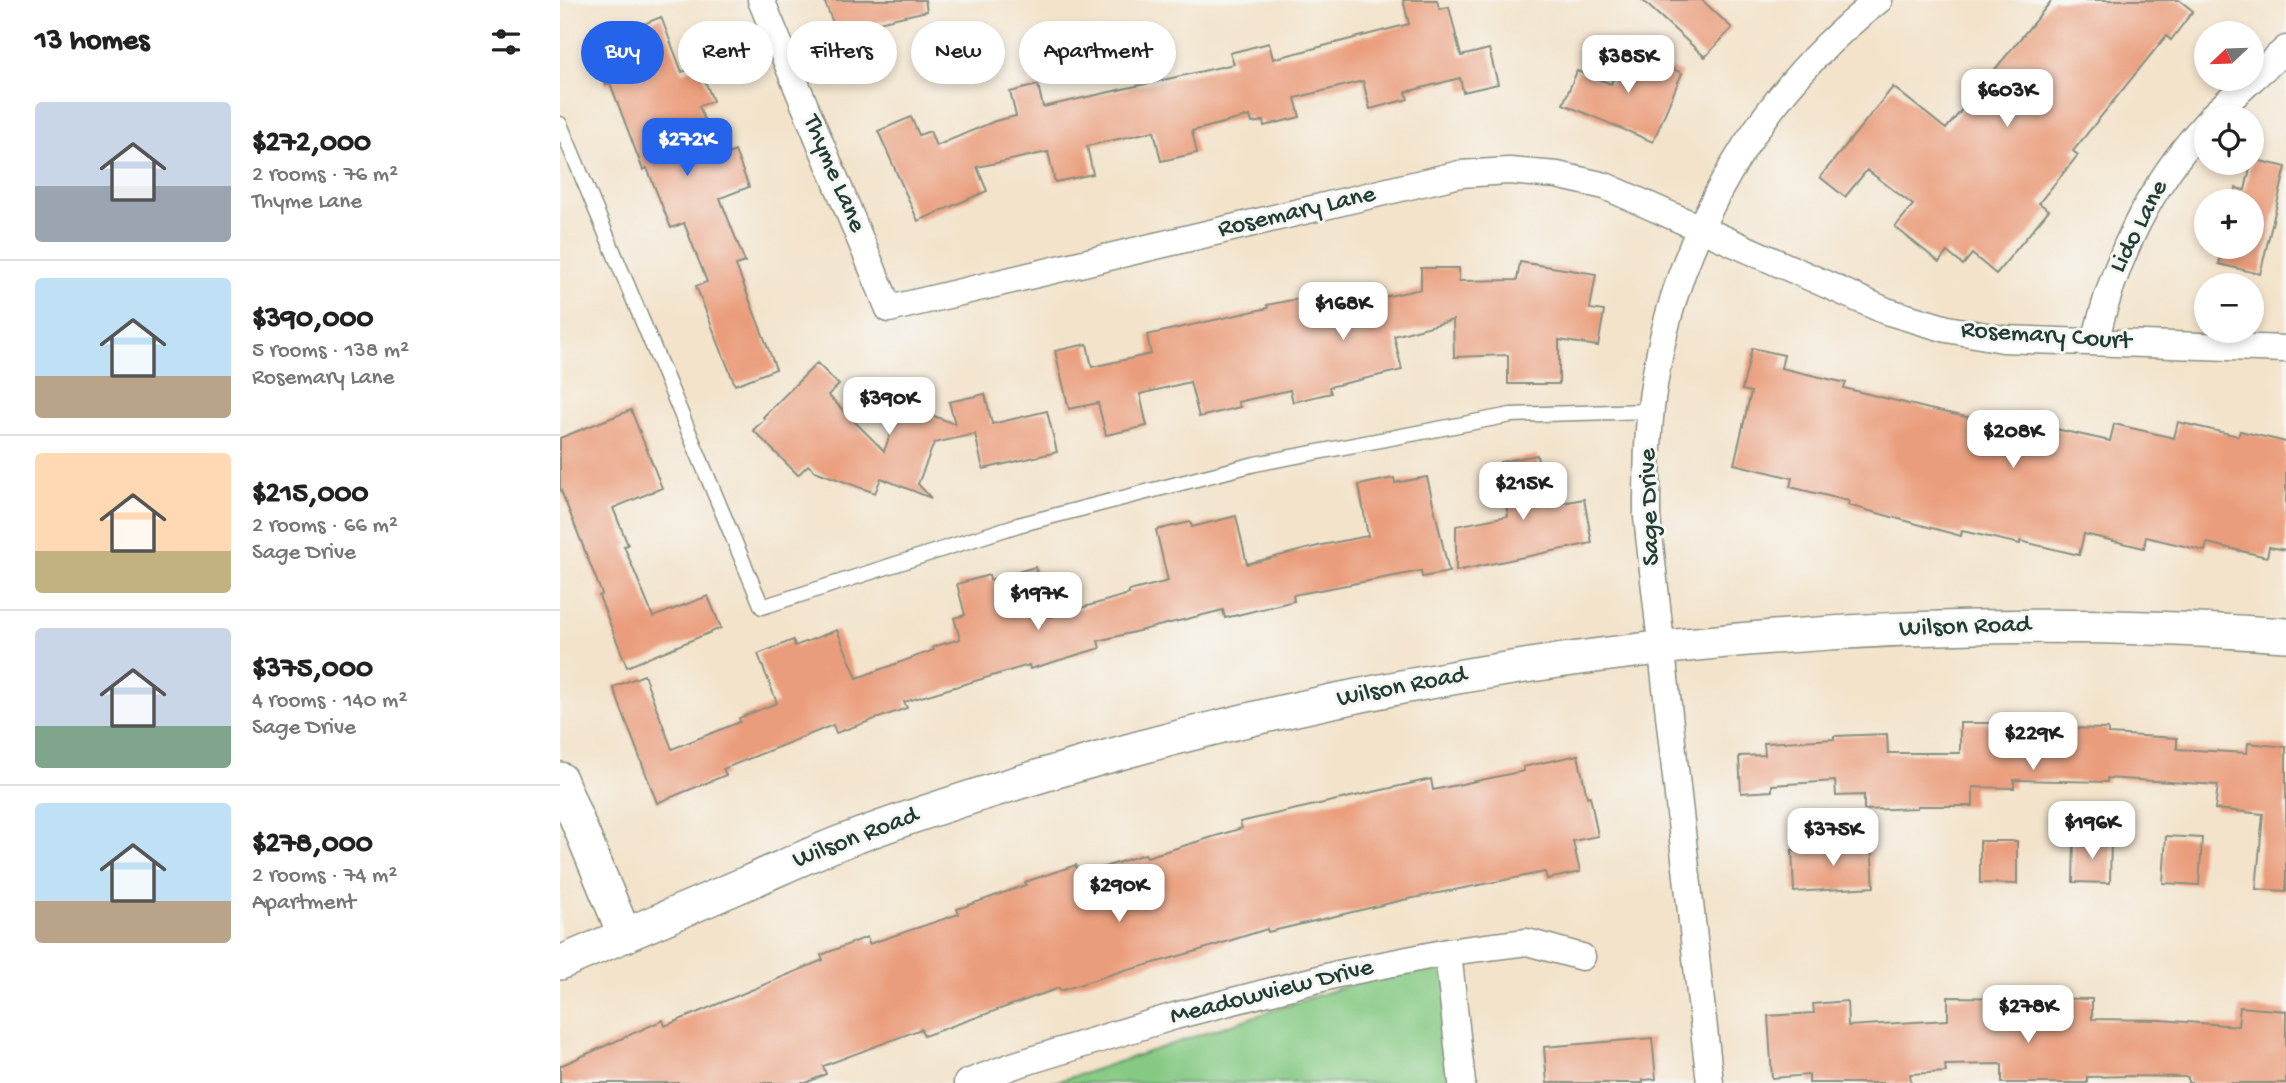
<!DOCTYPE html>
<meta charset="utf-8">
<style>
:root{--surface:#fff;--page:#f2f2f2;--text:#222;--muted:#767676;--line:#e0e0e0;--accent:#2563eb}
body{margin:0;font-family:"Gochi Hand",sans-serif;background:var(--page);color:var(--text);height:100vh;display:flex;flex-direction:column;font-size:26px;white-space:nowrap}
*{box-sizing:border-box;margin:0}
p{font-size:23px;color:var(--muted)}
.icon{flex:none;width:38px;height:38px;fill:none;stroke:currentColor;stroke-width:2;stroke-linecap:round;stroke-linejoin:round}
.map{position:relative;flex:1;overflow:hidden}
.panel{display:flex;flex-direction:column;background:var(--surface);width:560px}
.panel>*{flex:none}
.guide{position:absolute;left:21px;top:21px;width:665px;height:63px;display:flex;gap:14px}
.needle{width:46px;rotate:247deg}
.controls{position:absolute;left:1634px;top:21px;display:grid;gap:14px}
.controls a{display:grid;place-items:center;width:70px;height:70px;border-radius:50%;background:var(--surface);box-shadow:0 4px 10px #0003;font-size:35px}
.price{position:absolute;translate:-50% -60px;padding:0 16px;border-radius:14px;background:#fff;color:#222;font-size:23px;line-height:46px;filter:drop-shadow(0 2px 4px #0008)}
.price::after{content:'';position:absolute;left:50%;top:42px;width:21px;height:16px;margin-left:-10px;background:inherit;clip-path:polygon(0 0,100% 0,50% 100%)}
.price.active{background:var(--accent);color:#fff}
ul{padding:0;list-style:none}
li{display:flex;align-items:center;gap:21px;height:175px;padding:0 35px}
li+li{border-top:2px solid var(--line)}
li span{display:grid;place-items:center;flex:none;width:196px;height:140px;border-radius:7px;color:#555}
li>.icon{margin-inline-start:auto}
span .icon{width:84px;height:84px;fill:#fffc;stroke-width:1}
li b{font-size:30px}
h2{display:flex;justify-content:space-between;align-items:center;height:84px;padding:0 35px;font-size:30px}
.pill{padding:0 24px;border-radius:32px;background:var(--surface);box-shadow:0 4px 10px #0003;font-size:24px;line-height:63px}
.pill.active{background:var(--accent);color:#fff}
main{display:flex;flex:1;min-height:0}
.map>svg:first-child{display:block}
.green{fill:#85c983;stroke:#52835c;stroke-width:2}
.building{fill:#ea9d7b}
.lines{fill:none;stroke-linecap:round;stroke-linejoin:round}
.service-casing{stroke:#899080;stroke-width:17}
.minor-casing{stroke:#899080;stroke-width:29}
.tertiary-casing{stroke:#899080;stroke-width:36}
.service{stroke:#fff;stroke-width:14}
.minor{stroke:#fff;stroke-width:26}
.tertiary{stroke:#fff;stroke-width:33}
.labels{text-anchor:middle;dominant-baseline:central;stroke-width:6;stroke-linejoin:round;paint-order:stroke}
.street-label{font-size:26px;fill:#1f3d34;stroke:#f6f6f2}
</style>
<main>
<section class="panel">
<h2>13 homes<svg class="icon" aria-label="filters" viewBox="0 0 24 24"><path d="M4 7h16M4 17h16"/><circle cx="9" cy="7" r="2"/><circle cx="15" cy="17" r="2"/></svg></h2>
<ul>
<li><span style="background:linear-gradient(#c9d6e8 60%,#9aa5b1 0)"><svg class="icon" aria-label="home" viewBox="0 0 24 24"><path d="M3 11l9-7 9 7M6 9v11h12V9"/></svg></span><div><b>$272,000</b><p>2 rooms · 76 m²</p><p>Thyme Lane</p></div></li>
<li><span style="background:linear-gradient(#bfe0f5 70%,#b9a48a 0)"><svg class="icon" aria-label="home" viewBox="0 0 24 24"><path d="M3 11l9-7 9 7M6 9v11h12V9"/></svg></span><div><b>$390,000</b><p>5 rooms · 138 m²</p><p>Rosemary Lane</p></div></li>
<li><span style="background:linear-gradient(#ffd9b3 70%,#c2b280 0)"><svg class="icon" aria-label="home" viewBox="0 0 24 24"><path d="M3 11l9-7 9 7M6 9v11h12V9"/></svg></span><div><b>$215,000</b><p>2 rooms · 66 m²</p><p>Sage Drive</p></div></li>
<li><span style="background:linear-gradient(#c9d6e8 70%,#7fa58c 0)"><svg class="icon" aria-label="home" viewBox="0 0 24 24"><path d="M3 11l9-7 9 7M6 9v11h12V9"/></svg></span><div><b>$375,000</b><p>4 rooms · 140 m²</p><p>Sage Drive</p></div></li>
<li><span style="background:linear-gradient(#bfe0f5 70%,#b9a48a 0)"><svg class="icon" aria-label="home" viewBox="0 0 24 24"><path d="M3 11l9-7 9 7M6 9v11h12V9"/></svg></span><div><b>$278,000</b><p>2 rooms · 74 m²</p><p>Apartment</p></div></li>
</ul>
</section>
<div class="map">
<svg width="1726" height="1083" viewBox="0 0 1726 1083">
<rect width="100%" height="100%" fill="#f6f6f2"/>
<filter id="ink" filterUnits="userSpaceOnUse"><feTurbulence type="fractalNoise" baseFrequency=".0143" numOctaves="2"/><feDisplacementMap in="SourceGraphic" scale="14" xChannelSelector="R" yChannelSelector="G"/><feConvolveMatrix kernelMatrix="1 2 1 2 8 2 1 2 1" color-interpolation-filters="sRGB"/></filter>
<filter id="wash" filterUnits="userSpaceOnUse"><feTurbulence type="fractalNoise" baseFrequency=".00686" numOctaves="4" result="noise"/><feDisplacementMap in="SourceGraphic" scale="28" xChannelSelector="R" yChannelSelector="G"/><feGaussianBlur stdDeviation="1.57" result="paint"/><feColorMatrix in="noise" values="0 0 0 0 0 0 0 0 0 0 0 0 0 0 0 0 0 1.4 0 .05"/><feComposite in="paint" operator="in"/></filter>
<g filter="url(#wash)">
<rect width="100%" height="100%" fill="#f3e3cb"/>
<path class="green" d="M 888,952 L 902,1083 L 491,1083 L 525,1073 Z"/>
<g id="blocks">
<path class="building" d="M 264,0 L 365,0 L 367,11 L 314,23 L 327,55 L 291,69 Z
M 843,0 L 877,0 L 879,9 L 889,7 L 901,56 L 929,49 L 938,84 L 903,92 L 900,78 L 846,92 L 848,99 L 810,109 L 803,81 L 735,98 L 740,117 L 704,126 L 703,121 L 692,123 L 690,116 L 632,131 L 637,153 L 601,161 L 594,131 L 527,146 L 533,174 L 495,182 L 488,152 L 417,167 L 427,191 L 358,221 L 318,131 L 351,117 L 359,135 L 370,131 L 376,146 L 435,121 L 456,116 L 450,92 L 478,85 L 483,107 L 674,64 L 670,53 L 709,43 L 713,59 L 849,24 Z
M 1082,0 L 1142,0 L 1172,28 L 1145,57 Z
M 1492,0 L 1619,0 L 1633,11 L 1611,40 L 1606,36 L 1513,151 L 1518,155 L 1479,203 L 1489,210 L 1436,274 L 1412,254 L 1403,265 L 1387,252 L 1379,262 L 1335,227 L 1353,205 L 1307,170 L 1285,197 L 1260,177 L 1333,87 L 1386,129 Z
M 101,17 L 122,72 L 139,66 L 153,101 L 139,106 L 159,158 L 175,151 L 189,187 L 160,198 L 185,262 L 176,265 L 216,369 L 175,385 L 136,286 L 147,282 L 124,223 L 111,228 L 87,168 L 83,170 L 50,83 L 46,85 L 31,45 Z
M 1066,48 L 1122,73 L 1093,142 L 1003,104 L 1017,71 L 1051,84 Z
M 1692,159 L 1726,167 L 1700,274 L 1659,264 L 1663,247 L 1692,247 L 1692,201 L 1673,201 L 1676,188 L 1685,190 Z
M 960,262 L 1036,274 L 1030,309 L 1044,311 L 1038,346 L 999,340 L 999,384 L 948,384 L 948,355 L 894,357 L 893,320 L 834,336 L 842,370 L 769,387 L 771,393 L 733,402 L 730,390 L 678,402 L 680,407 L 639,417 L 630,382 L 580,394 L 587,426 L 546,435 L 538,403 L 509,409 L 495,351 L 527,344 L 532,367 L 591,354 L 587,335 L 708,308 L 707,305 L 802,286 L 806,301 L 861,289 L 861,268 L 899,268 L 899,281 L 957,280 Z
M 1192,348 L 1224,355 L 1221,368 L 1286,383 L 1284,388 L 1369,409 L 1430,422 L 1430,419 L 1490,433 L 1491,428 L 1550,441 L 1554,424 L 1614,438 L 1618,422 L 1678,436 L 1680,431 L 1726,442 L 1726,550 L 1709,547 L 1707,557 L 1647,543 L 1645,551 L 1586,537 L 1584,548 L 1524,534 L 1519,555 L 1460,541 L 1460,544 L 1402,531 L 1401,536 L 1288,505 L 1289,501 L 1230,487 L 1232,478 L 1174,464 L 1191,392 L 1182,390 Z
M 257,363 L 279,385 L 268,395 L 324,451 L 342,404 L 395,424 L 389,402 L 425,394 L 432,424 L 487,411 L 497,452 L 423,469 L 415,434 L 374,443 L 358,484 L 371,498 L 321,478 L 315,493 L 255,471 L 248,465 L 238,475 L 193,430 L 205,419 L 203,417 Z
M 71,410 L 102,488 L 53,508 L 68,545 L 64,546 L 93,617 L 148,596 L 161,628 L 67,667 L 39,596 L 42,594 L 0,488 L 0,438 Z
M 977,455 L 986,506 L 1024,499 L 1032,543 L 896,571 L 896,526 L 948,516 L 940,462 Z
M 867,477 L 889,572 L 862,577 L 861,571 L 733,595 L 734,601 L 665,618 L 663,610 L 538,641 L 540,648 L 470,669 L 469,665 L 344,702 L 347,708 L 276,733 L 273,725 L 163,769 L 166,775 L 97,803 L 53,687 L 84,675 L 112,749 L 180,722 L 179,718 L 217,703 L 198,654 L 233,640 L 235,646 L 277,630 L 297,678 L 374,650 L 373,647 L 400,639 L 394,618 L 405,615 L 397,584 L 429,575 L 430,580 L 475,567 L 490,617 L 569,594 L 569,591 L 608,581 L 596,530 L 630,522 L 632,527 L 676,516 L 687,564 L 762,545 L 808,536 L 799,485 L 834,478 L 835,483 Z
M 1400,723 L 1454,723 L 1454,727 L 1548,729 L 1548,734 L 1617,738 L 1617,749 L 1687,753 L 1688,743 L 1726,747 L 1726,891 L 1696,889 L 1703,814 L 1655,809 L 1658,785 L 1547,778 L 1547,782 L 1454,780 L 1454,788 L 1413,787 L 1413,806 L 1357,806 L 1357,808 L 1304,810 L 1304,795 L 1276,796 L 1275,781 L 1212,785 L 1212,791 L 1181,793 L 1179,756 L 1205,755 L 1204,743 L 1274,739 L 1274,736 L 1327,734 L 1328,753 L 1400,753 Z
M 1018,755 L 1027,797 L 1030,796 L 1038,836 L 1013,841 L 1020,872 L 987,879 L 985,872 L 843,900 L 708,932 L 707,929 L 637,951 L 569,970 L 568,969 L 500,991 L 499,988 L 364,1036 L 361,1029 L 263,1066 L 266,1074 L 246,1083 L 0,1083 L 0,1066 L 103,1020 L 105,1026 L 263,960 L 261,955 L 307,937 L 309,944 L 399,914 L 397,909 L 466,885 L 465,882 L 516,865 L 519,875 L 585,854 L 587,857 L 682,828 L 680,822 L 728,811 L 871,779 L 873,790 L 964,771 L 963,767 Z
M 1606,836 L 1642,838 L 1639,885 L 1603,883 Z
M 1514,839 L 1551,839 L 1550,883 L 1513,882 Z
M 1420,841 L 1457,841 L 1457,884 L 1420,883 Z
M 1311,844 L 1314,887 L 1234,892 L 1232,850 Z
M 1388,997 L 1532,999 L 1532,1019 L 1600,1020 L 1678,1026 L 1680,1007 L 1726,1011 L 1726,1083 L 1628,1083 L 1628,1077 L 1569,1076 L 1527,1077 L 1527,1083 L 1442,1083 L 1442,1064 L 1385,1065 L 1386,1072 L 1350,1074 L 1351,1083 L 1249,1083 L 1249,1075 L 1212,1078 L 1208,1016 L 1254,1013 L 1253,1004 L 1287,1001 L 1288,1026 L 1388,1020 Z
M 1092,1038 L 1096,1079 L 1083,1080 L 1083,1083 L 987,1083 L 984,1047 Z"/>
</g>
</g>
<g filter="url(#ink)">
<use href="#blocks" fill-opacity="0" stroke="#899080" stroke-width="2"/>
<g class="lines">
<defs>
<path id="service" d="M 0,124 L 202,607 L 458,525 L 695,464 L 951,415 L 1091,411"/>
<path id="minor" d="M 201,0 L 329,309 L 900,174 L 949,171 L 997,175 L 1045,186 L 1326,311 L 1387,329 L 1443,339 L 1726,349
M 1692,79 L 1726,49
M 1651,117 L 1692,79
M 1535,342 C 1555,258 1589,186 1647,122
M 888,952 L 902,1083
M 407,1083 L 455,1065 L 615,1016 L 778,974 L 888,952 L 967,942 L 1022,957
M 1150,1083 L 1087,517 C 1087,471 1087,425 1095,379 C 1118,233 1201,90 1319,0"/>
<path id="tertiary" d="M 0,779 L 65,936
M 0,963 C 63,936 126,909 189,882 C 219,869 248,855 279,843 C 365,810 454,783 542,758 C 925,649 1329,606 1726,635"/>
</defs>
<use href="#service" class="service-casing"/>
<use href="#minor" class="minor-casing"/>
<use href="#tertiary" class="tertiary-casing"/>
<use href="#service" class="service"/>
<use href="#minor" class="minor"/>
<use href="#tertiary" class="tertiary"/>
</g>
</g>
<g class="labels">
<g class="street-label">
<text transform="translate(273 174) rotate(67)">Thyme Lane</text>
<text transform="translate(737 213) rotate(-13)">Rosemary Lane</text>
<text transform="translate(1580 227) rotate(-63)">Lido Lane</text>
<text transform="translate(1486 337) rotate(4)">Rosemary Court</text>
<text transform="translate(1091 507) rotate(-92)">Sage Drive</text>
<text transform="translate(1405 628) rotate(-2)">Wilson Road</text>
<text transform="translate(842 688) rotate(-11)">Wilson Road</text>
<text transform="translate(296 839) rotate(-21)">Wilson Road</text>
<text transform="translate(712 993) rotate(-14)">Meadowview Drive</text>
</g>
</g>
</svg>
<div class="controls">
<a><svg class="needle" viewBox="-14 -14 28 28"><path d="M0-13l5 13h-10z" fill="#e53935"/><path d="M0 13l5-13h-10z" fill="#767676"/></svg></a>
<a><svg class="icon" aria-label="locate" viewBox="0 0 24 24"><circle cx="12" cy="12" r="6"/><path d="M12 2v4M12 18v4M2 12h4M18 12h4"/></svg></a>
<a>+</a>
<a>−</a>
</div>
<b class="price" style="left:1068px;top:95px">$385K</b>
<b class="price" style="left:1447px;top:129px">$603K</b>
<b class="price active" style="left:127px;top:178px">$272K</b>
<b class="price" style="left:783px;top:342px">$168K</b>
<b class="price" style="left:329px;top:437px">$390K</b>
<b class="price" style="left:1453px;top:470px">$208K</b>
<b class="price" style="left:963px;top:522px">$215K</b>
<b class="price" style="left:478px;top:632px">$197K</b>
<b class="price" style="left:1473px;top:772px">$229K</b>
<b class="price" style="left:1532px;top:861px">$196K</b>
<b class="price" style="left:1273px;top:868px">$375K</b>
<b class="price" style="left:559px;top:924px">$290K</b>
<b class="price" style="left:1468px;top:1045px">$278K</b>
<div class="guide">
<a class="pill active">Buy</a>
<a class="pill">Rent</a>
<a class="pill">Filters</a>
<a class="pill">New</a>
<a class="pill">Apartment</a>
</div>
</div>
</main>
